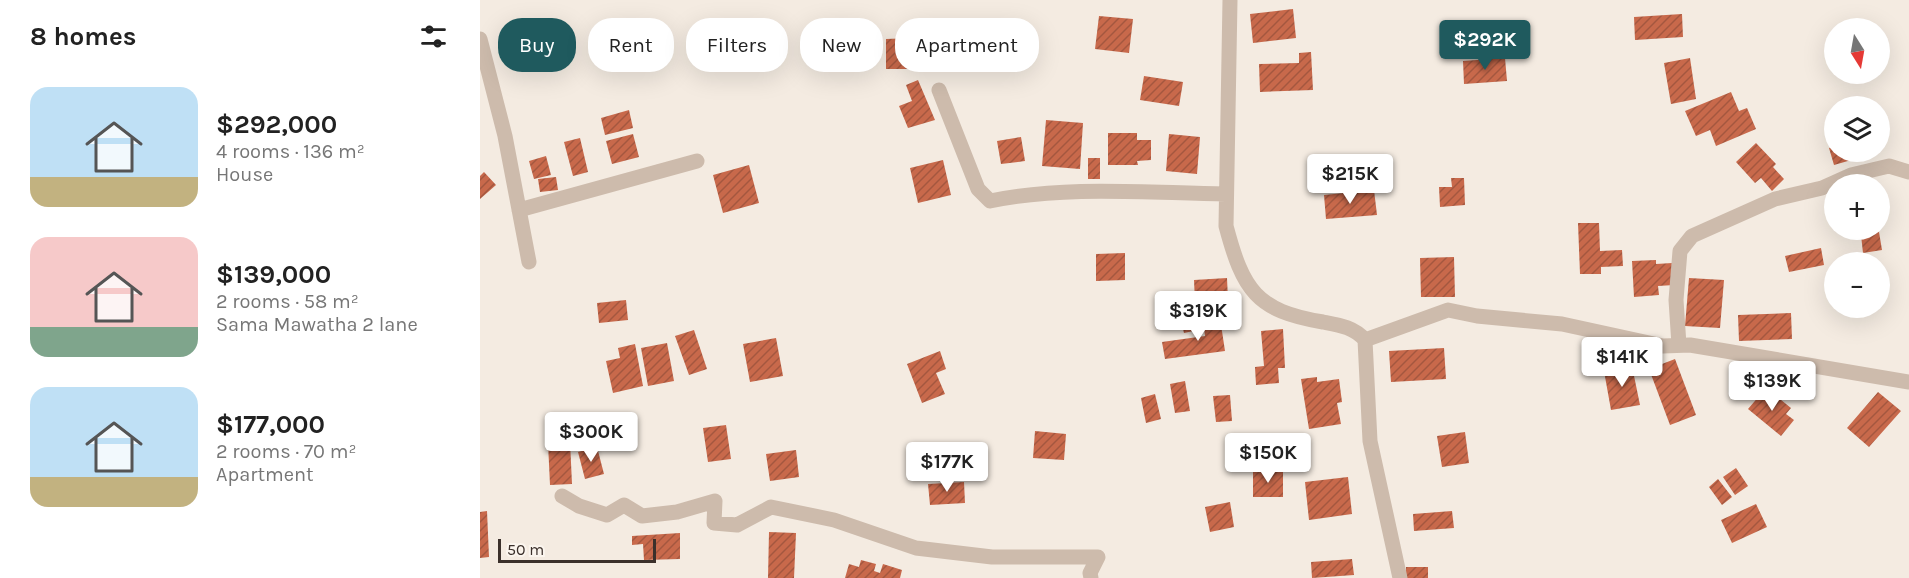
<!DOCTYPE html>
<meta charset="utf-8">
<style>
:root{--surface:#fff;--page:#f2f2f2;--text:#222;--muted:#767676;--accent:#1f5a5e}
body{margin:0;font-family:Karla,sans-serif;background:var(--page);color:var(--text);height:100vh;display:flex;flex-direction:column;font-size:22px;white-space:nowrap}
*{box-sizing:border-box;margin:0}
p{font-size:20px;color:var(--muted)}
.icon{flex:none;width:33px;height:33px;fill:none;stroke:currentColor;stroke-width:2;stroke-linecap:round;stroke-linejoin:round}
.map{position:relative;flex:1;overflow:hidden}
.drawer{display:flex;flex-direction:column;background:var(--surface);width:480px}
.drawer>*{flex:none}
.top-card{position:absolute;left:18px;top:18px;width:570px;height:54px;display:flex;gap:12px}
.needle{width:39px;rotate:169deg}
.controls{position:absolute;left:1344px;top:18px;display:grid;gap:12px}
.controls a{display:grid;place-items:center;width:66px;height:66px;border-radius:50%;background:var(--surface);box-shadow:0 6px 24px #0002;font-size:30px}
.scale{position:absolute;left:18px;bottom:15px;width:158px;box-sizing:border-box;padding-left:6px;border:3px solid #3b302b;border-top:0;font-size:16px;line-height:21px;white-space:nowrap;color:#3b302b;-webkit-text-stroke:4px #fbf5ee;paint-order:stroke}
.price{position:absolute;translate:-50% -51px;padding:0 14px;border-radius:6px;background:#fff;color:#222;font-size:20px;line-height:39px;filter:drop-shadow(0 2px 3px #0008)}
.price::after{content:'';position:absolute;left:50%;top:36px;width:18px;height:14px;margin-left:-9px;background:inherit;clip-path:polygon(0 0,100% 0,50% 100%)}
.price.selected{background:var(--accent);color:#fff}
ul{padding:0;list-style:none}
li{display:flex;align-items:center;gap:18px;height:150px;padding:0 30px}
li span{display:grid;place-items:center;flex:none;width:168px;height:120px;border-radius:18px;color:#555}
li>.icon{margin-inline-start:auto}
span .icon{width:72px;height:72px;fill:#fffc;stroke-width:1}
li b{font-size:26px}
h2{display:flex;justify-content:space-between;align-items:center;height:72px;padding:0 30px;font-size:26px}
.tag{padding:0 21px;border-radius:24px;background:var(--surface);box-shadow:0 6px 24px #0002;font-size:21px;line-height:54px}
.tag.selected{background:var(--accent);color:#fff}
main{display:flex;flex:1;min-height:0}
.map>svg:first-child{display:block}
.building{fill:url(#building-hatch)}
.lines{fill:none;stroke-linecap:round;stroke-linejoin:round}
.street{stroke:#cdbbac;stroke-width:15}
</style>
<main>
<section class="drawer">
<h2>8 homes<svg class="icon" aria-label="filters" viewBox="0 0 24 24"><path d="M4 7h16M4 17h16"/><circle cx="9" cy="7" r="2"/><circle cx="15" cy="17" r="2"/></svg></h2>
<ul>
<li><span style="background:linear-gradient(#bfe0f5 75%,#c2b280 0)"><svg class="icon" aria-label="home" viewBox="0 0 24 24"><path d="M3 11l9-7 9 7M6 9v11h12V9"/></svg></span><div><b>$292,000</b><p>4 rooms · 136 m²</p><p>House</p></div></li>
<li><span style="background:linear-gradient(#f6c9c9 75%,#7fa58c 0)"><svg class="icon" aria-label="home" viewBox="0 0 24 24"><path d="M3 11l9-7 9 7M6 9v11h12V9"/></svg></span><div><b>$139,000</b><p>2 rooms · 58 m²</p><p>Sama Mawatha 2 lane</p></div></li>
<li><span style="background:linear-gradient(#bfe0f5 75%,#c2b280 0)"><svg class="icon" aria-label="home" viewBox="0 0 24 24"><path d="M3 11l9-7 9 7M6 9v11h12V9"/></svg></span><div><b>$177,000</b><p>2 rooms · 70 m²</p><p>Apartment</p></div></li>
</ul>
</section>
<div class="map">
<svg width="1429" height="578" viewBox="0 0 1429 578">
<defs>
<pattern id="building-hatch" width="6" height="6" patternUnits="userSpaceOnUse" patternTransform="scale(1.5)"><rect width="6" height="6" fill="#c8694b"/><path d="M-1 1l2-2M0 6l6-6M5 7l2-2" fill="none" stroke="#a4573f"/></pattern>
</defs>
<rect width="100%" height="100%" fill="#f4ebe1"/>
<path class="building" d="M 813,9 L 816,38 L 773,43 L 770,14 Z
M 1202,14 L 1203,37 L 1155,40 L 1154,17 Z
M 619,16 L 653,19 L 649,53 L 615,49 Z
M 432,38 L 432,69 L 406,69 L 406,39 Z
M 831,52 L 833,90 L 780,92 L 779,64 L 819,63 L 819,53 Z
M 1025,58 L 1027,81 L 984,84 L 983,61 Z
M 1210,58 L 1216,99 L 1191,104 L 1184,63 Z
M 664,76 L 703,82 L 699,106 L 660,100 Z
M 438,80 L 455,120 L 428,128 L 419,106 L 432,101 L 426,85 Z
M 1251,92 L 1259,111 L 1267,108 L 1276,129 L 1236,146 L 1230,130 L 1216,136 L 1205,111 Z
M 149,110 L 153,128 L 125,135 L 121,118 Z
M 566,120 L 603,123 L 600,169 L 562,166 Z
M 628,133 L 657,133 L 657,140 L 671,140 L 671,160 L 657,161 L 658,165 L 628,165 Z
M 153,134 L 159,157 L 132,164 L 126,141 Z
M 689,134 L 720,137 L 717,174 L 686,171 Z
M 541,137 L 545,161 L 521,164 L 517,141 Z
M 100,138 L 108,172 L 93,176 L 84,142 Z
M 1276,143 L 1296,164 L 1293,167 L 1304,179 L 1292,191 L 1281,178 L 1275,183 L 1256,162 Z
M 1354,146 L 1354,152 L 1391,152 L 1392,154 L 1354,165 L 1349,148 Z
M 66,156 L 71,175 L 54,179 L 49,161 Z
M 608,158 L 620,158 L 620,179 L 608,179 Z
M 463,160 L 471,195 L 438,203 L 430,168 Z
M 269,165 L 279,203 L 243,213 L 233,175 Z
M 4,172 L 16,185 L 0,199 L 0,176 Z
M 76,177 L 78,190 L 60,192 L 58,179 Z
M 971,178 L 984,178 L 985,205 L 960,207 L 959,187 L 972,187 Z
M 894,190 L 897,215 L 846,219 L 844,195 Z
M 1098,223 L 1119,223 L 1120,251 L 1142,250 L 1143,266 L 1121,267 L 1121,274 L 1100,274 Z
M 1399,232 L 1402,250 L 1383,253 L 1381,235 Z
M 1341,248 L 1344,265 L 1309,272 L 1305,256 Z
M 645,253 L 645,280 L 616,281 L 616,254 Z
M 974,257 L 975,297 L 941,297 L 940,258 Z
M 1176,260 L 1176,264 L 1192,263 L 1194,285 L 1178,286 L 1179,295 L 1154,297 L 1152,261 Z
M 747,278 L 748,300 L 715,302 L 714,280 Z
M 1209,278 L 1244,280 L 1240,328 L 1205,326 Z
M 146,300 L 148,320 L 119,323 L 117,303 Z
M 1311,313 L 1312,339 L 1259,341 L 1258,315 Z
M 740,318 L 745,351 L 685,359 L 682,342 L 725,336 L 723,320 Z
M 721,321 L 723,329 L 704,333 L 702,325 Z
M 803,329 L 805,368 L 798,368 L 799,383 L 776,385 L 775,367 L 784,366 L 781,331 Z
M 214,330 L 227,369 L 209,375 L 195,336 Z
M 296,338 L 303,376 L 270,382 L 263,344 Z
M 187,343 L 194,381 L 168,386 L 161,348 Z
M 155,344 L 163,386 L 133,393 L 126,361 L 140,358 L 138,348 Z
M 964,348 L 966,379 L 911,382 L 909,351 Z
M 460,351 L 466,369 L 456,373 L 465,394 L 442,403 L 427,364 Z
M 1195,359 L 1216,415 L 1190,425 L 1169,369 Z
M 1152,366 L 1160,405 L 1131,410 L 1124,371 Z
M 837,377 L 837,382 L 859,379 L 862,402 L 857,403 L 861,424 L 829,429 L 821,379 Z
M 705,381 L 710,411 L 695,413 L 690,384 Z
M 1286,388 L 1311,408 L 1306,414 L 1314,420 L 1301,436 L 1268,409 Z
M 1398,392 L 1421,411 L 1389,447 L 1367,428 Z
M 675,394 L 681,419 L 666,423 L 661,398 Z
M 750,395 L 752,421 L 736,422 L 733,396 Z
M 246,425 L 251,459 L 228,462 L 223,428 Z
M 555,431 L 586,434 L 584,460 L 553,458 Z
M 985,432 L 989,463 L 962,467 L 957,436 Z
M 90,441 L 92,484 L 70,485 L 68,443 Z
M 117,447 L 124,474 L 105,479 L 98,452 Z
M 316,450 L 319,477 L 290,481 L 286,454 Z
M 1256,468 L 1268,486 L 1255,495 L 1243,477 Z
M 773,472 L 803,472 L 803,497 L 773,497 Z
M 868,477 L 872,514 L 829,520 L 825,482 Z
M 1238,479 L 1252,497 L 1242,505 L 1229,487 Z
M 484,482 L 485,503 L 450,505 L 448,484 Z
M 750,502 L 754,527 L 730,532 L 725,507 Z
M 1276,504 L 1287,527 L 1252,543 L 1241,520 Z
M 7,511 L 9,557 L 0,558 L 0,512 Z
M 972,511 L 974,528 L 934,531 L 933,514 Z
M 289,532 L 316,533 L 314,578 L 288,578 Z
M 200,533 L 200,559 L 164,560 L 163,544 L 152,545 L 152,536 Z
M 872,559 L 874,575 L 832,578 L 831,562 Z
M 381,560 L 396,564 L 394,571 L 400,573 L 403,564 L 422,570 L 420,578 L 365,578 L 369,564 L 379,567 Z
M 926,567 L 948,567 L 948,578 L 926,578 Z"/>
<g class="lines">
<path class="street" d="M 750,0 L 746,226 C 763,290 776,311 843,322 C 859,325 874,327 885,340 L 890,441 L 920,578
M 0,39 L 25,136 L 49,262
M 459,90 L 498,189 L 510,201 C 588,185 667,193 746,194
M 39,210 L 217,161
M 885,340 L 968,310 L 997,316 L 1082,324 L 1183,346 L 1210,345 L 1429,382
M 1199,345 L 1196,300 L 1200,251 L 1212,236 L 1295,199 L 1342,188 L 1371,175 L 1409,166 L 1429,172
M 82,496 L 99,506 L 127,515 L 144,505 L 162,516 L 197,512 L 235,501 L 234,523 L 257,525 L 291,507 L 354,520 L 436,548 L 512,557 L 618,557 L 610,573 L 611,578"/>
</g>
</svg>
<div class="controls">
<a><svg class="needle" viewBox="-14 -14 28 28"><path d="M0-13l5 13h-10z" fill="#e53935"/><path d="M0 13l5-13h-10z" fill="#767676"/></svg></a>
<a><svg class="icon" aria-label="layers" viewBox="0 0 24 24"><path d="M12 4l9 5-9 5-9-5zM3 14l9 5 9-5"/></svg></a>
<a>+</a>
<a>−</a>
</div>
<div class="scale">50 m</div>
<b class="price selected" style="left:1005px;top:71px">$292K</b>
<b class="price" style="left:870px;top:205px">$215K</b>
<b class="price" style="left:718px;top:342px">$319K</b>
<b class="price" style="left:1142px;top:388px">$141K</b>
<b class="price" style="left:1292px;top:412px">$139K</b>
<b class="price" style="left:111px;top:463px">$300K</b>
<b class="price" style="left:788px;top:484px">$150K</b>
<b class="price" style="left:467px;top:493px">$177K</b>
<div class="top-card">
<a class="tag selected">Buy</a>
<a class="tag">Rent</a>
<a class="tag">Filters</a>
<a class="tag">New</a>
<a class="tag">Apartment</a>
</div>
</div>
</main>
